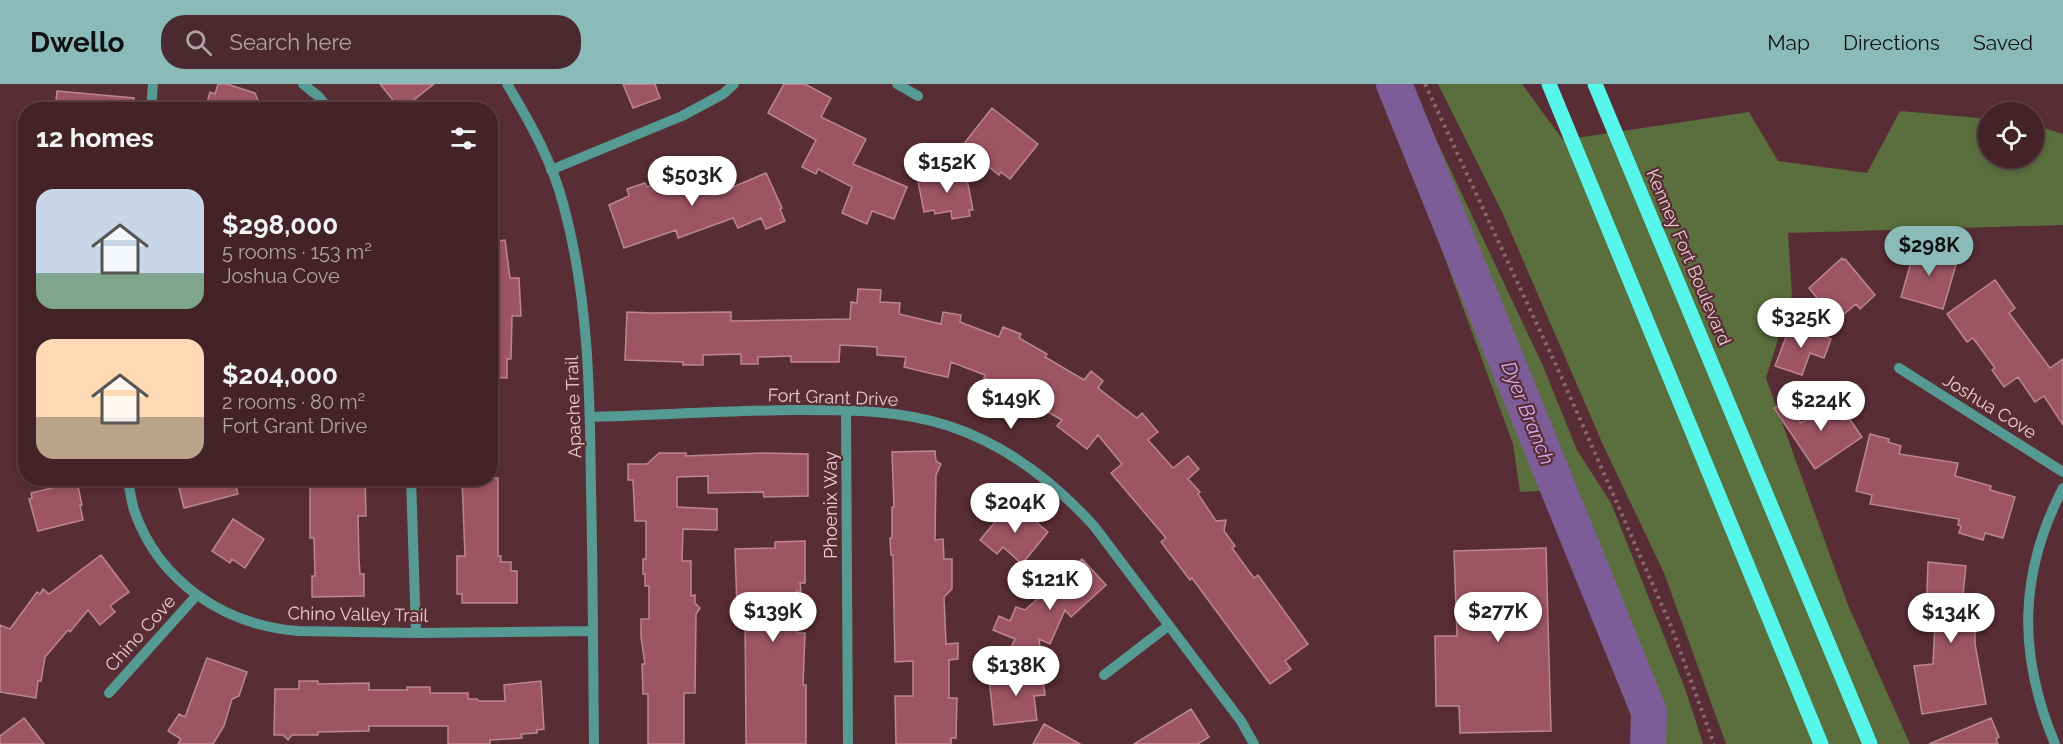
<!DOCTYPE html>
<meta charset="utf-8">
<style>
:root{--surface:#432228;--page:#4a2a30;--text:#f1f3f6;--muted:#afa4a8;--line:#5b3f45;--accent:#8bbbb9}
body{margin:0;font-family:Raleway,sans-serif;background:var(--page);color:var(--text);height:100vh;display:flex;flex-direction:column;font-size:22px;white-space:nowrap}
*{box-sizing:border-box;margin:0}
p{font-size:20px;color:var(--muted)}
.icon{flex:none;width:33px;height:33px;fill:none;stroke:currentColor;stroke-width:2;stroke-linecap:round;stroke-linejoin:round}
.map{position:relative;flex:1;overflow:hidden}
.details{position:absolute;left:18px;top:18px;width:480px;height:384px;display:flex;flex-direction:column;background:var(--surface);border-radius:24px;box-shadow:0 3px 9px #0003,0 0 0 2px var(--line)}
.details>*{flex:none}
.tools{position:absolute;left:1978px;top:18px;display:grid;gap:12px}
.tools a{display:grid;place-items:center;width:66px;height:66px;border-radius:50%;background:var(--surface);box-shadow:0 3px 9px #0003,0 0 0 2px var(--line);font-size:30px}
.price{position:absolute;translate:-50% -51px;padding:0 14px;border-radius:21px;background:#fff;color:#222;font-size:20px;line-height:39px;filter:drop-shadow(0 2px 3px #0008)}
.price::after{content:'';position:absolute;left:50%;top:36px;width:18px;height:14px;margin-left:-9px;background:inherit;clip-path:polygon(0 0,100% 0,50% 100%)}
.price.active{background:var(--accent);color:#111}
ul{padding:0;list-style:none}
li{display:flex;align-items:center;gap:18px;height:150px;padding:0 18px}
li span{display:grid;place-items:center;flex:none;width:168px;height:120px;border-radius:18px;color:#555}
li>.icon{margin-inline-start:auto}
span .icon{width:72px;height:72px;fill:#fffc;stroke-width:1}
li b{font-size:26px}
h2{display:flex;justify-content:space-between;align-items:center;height:72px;padding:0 18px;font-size:26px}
header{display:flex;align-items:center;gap:36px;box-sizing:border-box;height:84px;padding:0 30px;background:var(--accent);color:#111}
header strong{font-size:28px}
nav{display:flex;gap:33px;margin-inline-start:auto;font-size:21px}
.search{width:420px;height:54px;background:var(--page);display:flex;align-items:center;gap:15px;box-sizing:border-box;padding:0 21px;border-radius:24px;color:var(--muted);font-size:22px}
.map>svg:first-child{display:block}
.green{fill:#5a6e3e}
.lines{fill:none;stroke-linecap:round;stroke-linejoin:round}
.river{stroke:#7c5d98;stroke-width:36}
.building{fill:#9d5464;stroke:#bc8790;stroke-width:1.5}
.path{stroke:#8e676e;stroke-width:4;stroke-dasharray:3 4.5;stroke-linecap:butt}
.minor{stroke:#559a93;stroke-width:10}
.major{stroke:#56f7ea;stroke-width:15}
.labels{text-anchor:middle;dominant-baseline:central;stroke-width:4.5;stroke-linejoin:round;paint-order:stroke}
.street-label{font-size:18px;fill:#e9ccd0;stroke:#592d36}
.water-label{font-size:20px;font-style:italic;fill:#d2aff4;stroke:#592d36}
</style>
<header>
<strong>Dwello</strong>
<div class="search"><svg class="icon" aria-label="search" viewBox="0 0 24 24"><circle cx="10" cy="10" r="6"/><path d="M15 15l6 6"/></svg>Search here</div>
<nav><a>Map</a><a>Directions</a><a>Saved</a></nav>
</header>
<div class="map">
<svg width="2063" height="660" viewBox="0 0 2063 660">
<rect width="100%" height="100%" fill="#592d36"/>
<path class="green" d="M 1381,0 L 1410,0 L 1543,282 L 1577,366 L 1611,419 L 1686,607 L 1703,660 L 1645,660 L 1589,485 L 1555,406 L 1520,408 L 1513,360 Z
M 1438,0 L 1522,0 L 1563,56 L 1749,28 L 1778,77 L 1867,89 L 1900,27 L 1989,35 L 1989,74 L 2034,74 L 2034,41 L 2063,50 L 2063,141 L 1788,149 L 1792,211 L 1766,294 L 1848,521 L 1910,660 L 1726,660 L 1664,489 L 1604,363 L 1503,130 Z"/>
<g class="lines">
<path class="river" d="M 1394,0 L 1649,628 L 1648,660"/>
</g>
<path class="building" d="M 218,0 L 227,0 L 255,9 L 262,26 L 205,26 L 210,8 L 215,10 Z
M 380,0 L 434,0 L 401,26 Z
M 623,0 L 655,0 L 660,14 L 633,24 Z
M 784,0 L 805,0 L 831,14 L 821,33 L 866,55 L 853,80 L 907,103 L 894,135 L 872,127 L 867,140 L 842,129 L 852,103 L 818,85 L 816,90 L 802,83 L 816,56 L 768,29 Z
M 57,7 L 134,14 L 133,26 L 55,26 Z
M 992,24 L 1038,60 L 1010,95 L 1001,88 L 999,91 L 962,62 Z
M 703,81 L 714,111 L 766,89 L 782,124 L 780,125 L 785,137 L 766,145 L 761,134 L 738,144 L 733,134 L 678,154 L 676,146 L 624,164 L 609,121 L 629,112 L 627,105 L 645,99 L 647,103 Z
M 965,85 L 973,126 L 969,126 L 970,132 L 952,135 L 951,127 L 935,130 L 934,126 L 924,128 L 918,97 L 946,91 L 946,88 Z
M 505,156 L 510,194 L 519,194 L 521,232 L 512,232 L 511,275 L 507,275 L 507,294 L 490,293 L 490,158 Z
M 1916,161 L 1958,174 L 1943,225 L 1901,213 Z
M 1842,174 L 1843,176 L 1845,175 L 1875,211 L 1860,225 L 1856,220 L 1836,237 L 1809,204 Z
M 1995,196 L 2015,224 L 2009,229 L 2050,284 L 2063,275 L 2063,341 L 2044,312 L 2035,318 L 2018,293 L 2004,303 L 1992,286 L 1995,284 L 1973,254 L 1967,258 L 1947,230 Z
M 858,205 L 881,206 L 880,218 L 900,219 L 899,230 L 941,240 L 943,228 L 961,231 L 960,238 L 999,253 L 1003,243 L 1021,250 L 1019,254 L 1047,270 L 1045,273 L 1084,296 L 1091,287 L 1103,297 L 1098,304 L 1137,334 L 1142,329 L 1158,348 L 1148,356 L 1173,384 L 1188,372 L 1199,385 L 1188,395 L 1200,408 L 1198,410 L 1216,437 L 1226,436 L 1224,447 L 1235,462 L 1232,464 L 1254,494 L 1258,491 L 1308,560 L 1285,577 L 1291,585 L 1270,600 L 1192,494 L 1190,496 L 1161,458 L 1166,454 L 1111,389 L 1122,380 L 1098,351 L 1087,365 L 1057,342 L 1062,336 L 995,298 L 984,294 L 985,291 L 951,278 L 948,293 L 933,290 L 904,283 L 906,273 L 877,271 L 877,263 L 840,261 L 839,278 L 791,278 L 791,272 L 758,273 L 758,280 L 741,280 L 741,270 L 703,271 L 703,281 L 683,281 L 683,278 L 625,276 L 627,228 L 653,229 L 731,228 L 731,237 L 850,235 L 851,218 L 857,219 Z
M 1791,240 L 1831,255 L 1824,274 L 1810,269 L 1802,291 L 1775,282 Z
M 1836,315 L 1862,353 L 1815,385 L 1774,324 L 1788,317 L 1801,339 Z
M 1870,350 L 1889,355 L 1888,358 L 1901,362 L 1899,370 L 1958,379 L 1955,392 L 1991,402 L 1990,406 L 2015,413 L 2003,454 L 1985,449 L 1983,456 L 1959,449 L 1961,442 L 1958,441 L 1959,435 L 1870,420 L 1872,411 L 1856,407 Z
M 935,367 L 936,377 L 941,380 L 936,391 L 935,456 L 943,455 L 944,475 L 952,475 L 952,505 L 944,513 L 946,560 L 958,559 L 958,575 L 949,576 L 949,614 L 957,614 L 956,654 L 951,654 L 951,660 L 896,660 L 895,612 L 913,612 L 913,577 L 895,578 L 893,471 L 891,471 L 890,454 L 892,454 L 892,423 L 894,423 L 892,368 Z
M 659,369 L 686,369 L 686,372 L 763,369 L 808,370 L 808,412 L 764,413 L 763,408 L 708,409 L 708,392 L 677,393 L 677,423 L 717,425 L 717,446 L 683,445 L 682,477 L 691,477 L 691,512 L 695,511 L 695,519 L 700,524 L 696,530 L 695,609 L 684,609 L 684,660 L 648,660 L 648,610 L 643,610 L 642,580 L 645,580 L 641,553 L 641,535 L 649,535 L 649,502 L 645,502 L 645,490 L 643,490 L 643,475 L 646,475 L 646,437 L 635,437 L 633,396 L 628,396 L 628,380 L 647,380 Z
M 185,394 L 234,394 L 238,410 L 184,424 L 179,404 L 187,402 Z
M 310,394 L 365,394 L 366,432 L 358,432 L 359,475 L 360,490 L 364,490 L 364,512 L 312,513 L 312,492 L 315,492 L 314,454 L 310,454 Z
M 462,394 L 498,394 L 498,472 L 501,472 L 501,478 L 511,478 L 511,487 L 517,487 L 517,519 L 462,519 L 462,510 L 457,510 L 457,472 L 465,472 Z
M 77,398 L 82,421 L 80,421 L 83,436 L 38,447 L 29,415 L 32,414 L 31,409 Z
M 1012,418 L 1048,448 L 1022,480 L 1003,463 L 997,470 L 980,456 Z
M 233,435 L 264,455 L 245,484 L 232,475 L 230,479 L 212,467 Z
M 805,457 L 805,499 L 800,499 L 801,507 L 796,507 L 797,549 L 805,549 L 803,601 L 806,601 L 806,660 L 746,660 L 745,525 L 737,525 L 735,465 L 775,464 L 775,458 Z
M 1546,464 L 1551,647 L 1460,649 L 1459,622 L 1436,622 L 1435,552 L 1457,552 L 1454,467 Z
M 101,471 L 129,508 L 110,522 L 115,528 L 100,541 L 88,526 L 70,548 L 68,546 L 45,573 L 41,597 L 38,597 L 36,614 L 0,608 L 0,541 L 10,545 L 37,508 L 40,510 L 43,505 L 49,510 Z
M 1082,475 L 1106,501 L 1071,533 L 1065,526 L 1050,560 L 1039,555 L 1042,581 L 1009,567 L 1015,555 L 993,546 L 999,532 L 1010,537 L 1016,523 L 1025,526 Z
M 1928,478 L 1966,482 L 1963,510 L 1981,511 L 1980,532 L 1978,532 L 1978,538 L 1975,538 L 1975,560 L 1986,620 L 1922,630 L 1914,582 L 1933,580 L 1935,539 L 1926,538 Z
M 207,574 L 247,588 L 239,612 L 232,615 L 224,642 L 213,660 L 178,660 L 181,655 L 168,647 L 179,630 L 185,633 Z
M 1042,588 L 1045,611 L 1034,612 L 1037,636 L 994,641 L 989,594 Z
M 299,597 L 318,597 L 318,600 L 369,599 L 369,606 L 407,606 L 407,603 L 430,603 L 430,609 L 468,609 L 468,615 L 477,615 L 479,617 L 505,617 L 504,601 L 541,597 L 544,645 L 537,646 L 537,649 L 521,650 L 522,654 L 490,656 L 490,660 L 448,660 L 448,642 L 369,642 L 369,647 L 318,648 L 318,651 L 292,651 L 288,656 L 283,651 L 274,651 L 275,605 L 299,605 Z
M 1191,625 L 1209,653 L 1198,660 L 1134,660 Z
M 24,634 L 44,660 L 0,660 L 0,652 Z
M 1991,634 L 1999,653 L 1996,655 L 1998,660 L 1929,660 Z
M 1044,640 L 1080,660 L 1033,660 Z"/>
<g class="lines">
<path class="path" d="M 1425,0 L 1561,292 L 1671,542 L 1714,660"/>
<path class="minor" d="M 303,0 L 318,12 L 330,26
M 507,0 C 530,38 553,79 564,123 C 589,216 590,311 591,406 C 593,491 593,575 594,660
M 897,0 L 918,12
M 151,26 L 153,0
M 551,86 L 682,32 L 723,10 L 734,0
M 1899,284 L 2063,388
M 846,326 L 848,660
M 590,333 C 657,331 724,327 791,326 C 845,326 898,325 949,342 C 1007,361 1054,398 1094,442 L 1241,637 L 1254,660
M 127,394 C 130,405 131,416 134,426 C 159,498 224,541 298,547 L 416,549 L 593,547
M 411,394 L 416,549
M 1104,591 L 1168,542
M 109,609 L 196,512
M 2055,660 C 2018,571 2018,491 2063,404"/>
<path class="major" d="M 1549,0 L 1821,660
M 1595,0 L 1870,660"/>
</g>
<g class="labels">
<g class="street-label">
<text transform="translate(1689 173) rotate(67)">Kenney Fort Boulevard</text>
<text transform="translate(833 313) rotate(2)">Fort Grant Drive</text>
<text transform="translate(1990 322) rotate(32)">Joshua Cove</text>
<text transform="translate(573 323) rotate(-92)">Apache Trail</text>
<text transform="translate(830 421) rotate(-90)">Phoenix Way</text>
<text transform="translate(358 530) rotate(1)">Chino Valley Trail</text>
<text transform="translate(140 549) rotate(-48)">Chino Cove</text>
</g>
<g class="water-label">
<text transform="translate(1528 329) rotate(68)">Dyer Branch</text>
</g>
</g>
</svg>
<div class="tools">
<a><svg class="icon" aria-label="locate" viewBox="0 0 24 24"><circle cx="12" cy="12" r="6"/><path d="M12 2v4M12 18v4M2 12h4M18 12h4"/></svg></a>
</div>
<b class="price" style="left:947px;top:110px">$152K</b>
<b class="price" style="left:692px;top:123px">$503K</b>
<b class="price active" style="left:1929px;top:193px">$298K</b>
<b class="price" style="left:1801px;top:265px">$325K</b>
<b class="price" style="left:1011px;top:346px">$149K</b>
<b class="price" style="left:1821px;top:348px">$224K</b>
<b class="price" style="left:1015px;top:450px">$204K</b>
<b class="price" style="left:1050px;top:527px">$121K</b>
<b class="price" style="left:773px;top:559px">$139K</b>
<b class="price" style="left:1498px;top:559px">$277K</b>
<b class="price" style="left:1951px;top:560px">$134K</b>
<b class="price" style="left:1016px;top:613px">$138K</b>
<section class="details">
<h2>12 homes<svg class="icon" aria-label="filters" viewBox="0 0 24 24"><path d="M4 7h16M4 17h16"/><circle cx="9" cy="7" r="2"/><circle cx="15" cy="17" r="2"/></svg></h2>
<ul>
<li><span style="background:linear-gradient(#c9d6e8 70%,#7fa58c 0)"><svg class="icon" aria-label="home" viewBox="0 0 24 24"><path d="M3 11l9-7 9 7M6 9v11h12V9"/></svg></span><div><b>$298,000</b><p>5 rooms · 153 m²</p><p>Joshua Cove</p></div></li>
<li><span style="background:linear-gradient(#ffd9b3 65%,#b9a48a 0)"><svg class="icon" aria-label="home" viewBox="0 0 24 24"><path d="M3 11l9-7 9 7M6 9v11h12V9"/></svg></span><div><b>$204,000</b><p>2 rooms · 80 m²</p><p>Fort Grant Drive</p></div></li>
</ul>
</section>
</div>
